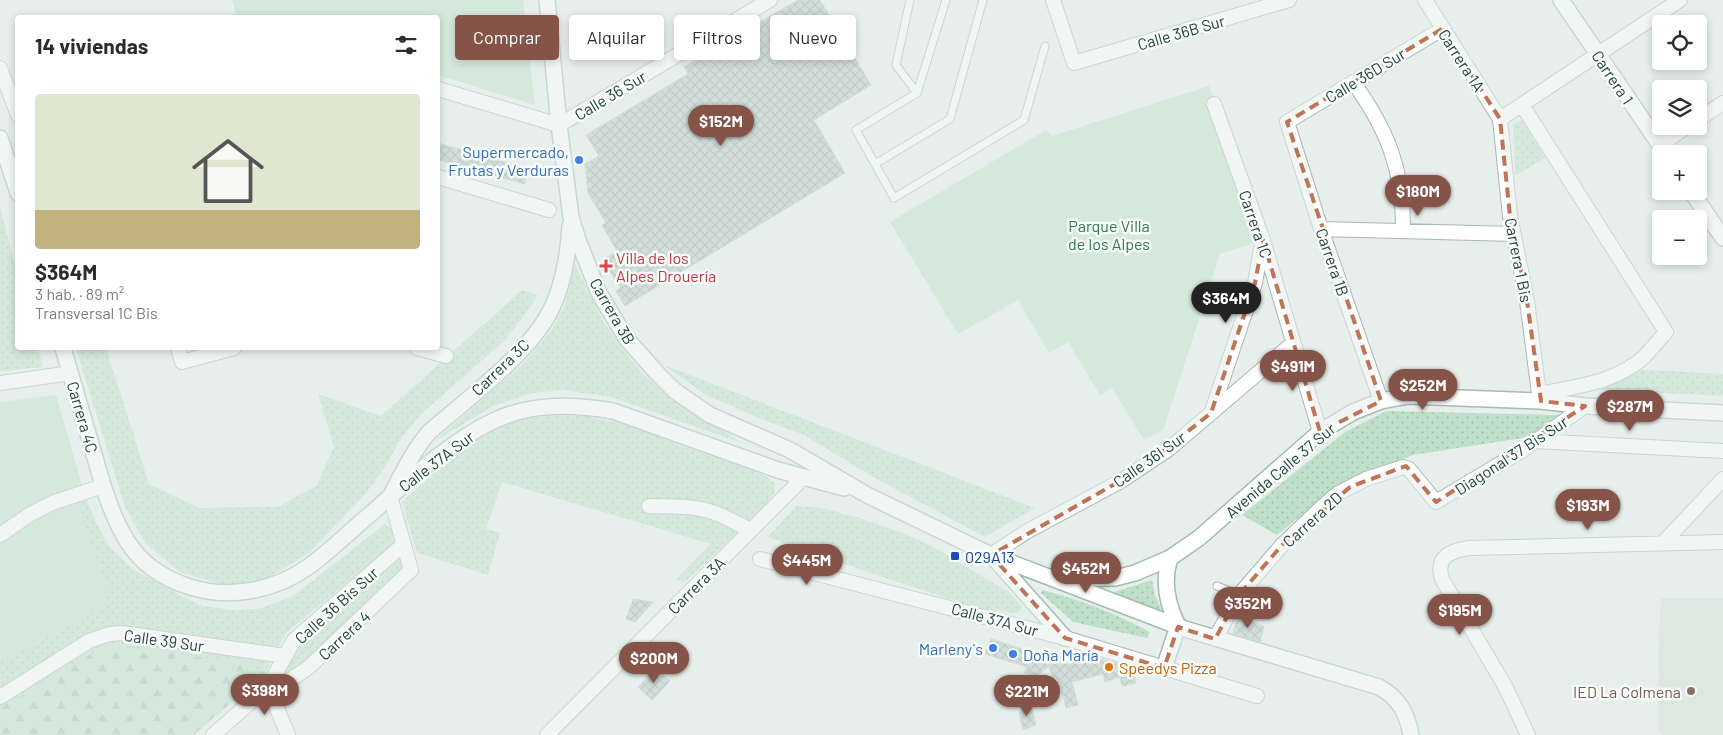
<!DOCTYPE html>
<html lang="es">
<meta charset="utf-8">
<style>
:root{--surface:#fff;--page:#f7f7f7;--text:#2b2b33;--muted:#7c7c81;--accent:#855347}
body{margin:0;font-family:Barlow,sans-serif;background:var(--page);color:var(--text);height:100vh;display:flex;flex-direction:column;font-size:19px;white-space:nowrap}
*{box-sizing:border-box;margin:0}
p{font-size:16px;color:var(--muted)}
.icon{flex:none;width:28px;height:28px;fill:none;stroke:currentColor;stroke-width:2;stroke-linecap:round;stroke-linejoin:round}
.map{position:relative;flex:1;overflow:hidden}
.drawer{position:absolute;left:15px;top:15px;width:425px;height:335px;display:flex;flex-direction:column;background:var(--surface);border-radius:5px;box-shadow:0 2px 8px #0003}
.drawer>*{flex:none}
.guide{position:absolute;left:455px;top:15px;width:475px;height:45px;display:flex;gap:10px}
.tools{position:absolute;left:1652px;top:15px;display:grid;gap:10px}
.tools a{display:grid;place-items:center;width:55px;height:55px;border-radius:5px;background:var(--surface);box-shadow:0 2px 8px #0003;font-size:25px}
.price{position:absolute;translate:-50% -42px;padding:0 11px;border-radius:18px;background:var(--accent);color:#fff;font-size:16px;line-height:32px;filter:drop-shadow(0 1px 2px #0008)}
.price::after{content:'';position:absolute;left:50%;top:30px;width:15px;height:11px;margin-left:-8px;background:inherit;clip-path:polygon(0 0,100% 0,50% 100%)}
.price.selected{background:#222;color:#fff}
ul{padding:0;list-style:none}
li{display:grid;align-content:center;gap:10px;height:265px;padding:0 20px}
li span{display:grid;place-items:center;height:155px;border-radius:5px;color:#555}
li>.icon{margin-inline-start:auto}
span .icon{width:90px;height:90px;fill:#fffc;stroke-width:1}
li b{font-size:21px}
h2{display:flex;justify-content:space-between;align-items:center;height:60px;padding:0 20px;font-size:21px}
.pill{padding:0 18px;border-radius:5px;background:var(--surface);box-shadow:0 2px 8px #0003;font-size:18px;line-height:45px}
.pill.selected{background:var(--accent);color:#fff}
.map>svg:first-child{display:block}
.built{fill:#d4dfda}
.grass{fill:url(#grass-dots)}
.forest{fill:url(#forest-firs)}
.green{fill:#bfe0c8}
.building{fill:url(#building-cross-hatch);stroke:#b8c9c2}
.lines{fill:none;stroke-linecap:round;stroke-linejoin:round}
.lane-casing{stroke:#a8b8b2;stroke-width:9}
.street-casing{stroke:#a8b8b2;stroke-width:16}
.secondary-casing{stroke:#a4bbb3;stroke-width:18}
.lane{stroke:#fff;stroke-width:7}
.street{stroke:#fff;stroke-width:14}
.secondary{stroke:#fff;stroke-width:15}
.marked{fill:none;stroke:#c07456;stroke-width:4;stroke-dasharray:10 6;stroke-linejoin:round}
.shop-dot{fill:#3f7fe0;stroke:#f7fbf9;stroke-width:2}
.health-dot{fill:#e0444e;stroke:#f7fbf9;stroke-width:2}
.transit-dot{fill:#1a4fb4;stroke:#f7fbf9;stroke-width:2}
.food-dot{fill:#e8710a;stroke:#f7fbf9;stroke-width:2}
.education-dot{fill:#8d6e63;stroke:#f7fbf9;stroke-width:2}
.labels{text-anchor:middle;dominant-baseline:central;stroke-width:5;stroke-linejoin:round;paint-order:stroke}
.street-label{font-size:16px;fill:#24423a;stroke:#f7fbf9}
.shop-label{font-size:16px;fill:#366cbe;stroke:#f7fbf9;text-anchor:end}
.park-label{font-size:16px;fill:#2d7a4b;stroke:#f7fbf9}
.health-label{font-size:16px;fill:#be3a42;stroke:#f7fbf9;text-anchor:start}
.transit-label{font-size:16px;fill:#164399;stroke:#f7fbf9;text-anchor:start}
.food-label{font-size:16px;fill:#c56008;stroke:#f7fbf9;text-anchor:start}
.education-label{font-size:16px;fill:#785e54;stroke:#f7fbf9;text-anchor:end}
</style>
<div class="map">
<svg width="1723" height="735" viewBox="0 0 1723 735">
<defs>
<pattern id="grass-dots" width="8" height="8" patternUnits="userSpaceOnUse" patternTransform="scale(1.25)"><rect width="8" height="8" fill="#bfe0c8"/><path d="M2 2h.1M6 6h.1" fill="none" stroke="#a4c1ad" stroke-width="1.8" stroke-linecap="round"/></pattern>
<pattern id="forest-firs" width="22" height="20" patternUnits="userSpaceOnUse" patternTransform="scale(1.25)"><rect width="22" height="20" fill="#bfe0c8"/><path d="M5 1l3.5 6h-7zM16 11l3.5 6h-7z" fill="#a4c1ad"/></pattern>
<pattern id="building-cross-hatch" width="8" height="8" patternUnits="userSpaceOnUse" patternTransform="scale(1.25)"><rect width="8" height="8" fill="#bbcac4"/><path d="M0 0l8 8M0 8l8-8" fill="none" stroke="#98a6a0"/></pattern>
</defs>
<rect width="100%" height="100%" fill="#e6efeb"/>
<path class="built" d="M 1661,598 L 1723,598 L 1723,735 L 1663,735 L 1659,731 L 1658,650 Z"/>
<path class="grass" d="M 1522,120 L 1545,158 L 1515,176 L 1513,124 Z
M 0,208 L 17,272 L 18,348 L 38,348 L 43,367 L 0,371 Z
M 575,264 L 603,321 L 621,347 L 641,372 L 665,394 L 742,443 L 611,397 L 563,390 L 532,393 L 493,406 L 432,443 L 522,365 L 551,331 L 565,305 Z
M 522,290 L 538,295 L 523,317 L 505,340 L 421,414 L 402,437 L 383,470 L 366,493 L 309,553 L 266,579 L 227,586 L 180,572 L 146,544 L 125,507 L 76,348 L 106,348 L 149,484 L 199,508 L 278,507 L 316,486 L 334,447 L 318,394 L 381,416 Z
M 664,365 L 1035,508 L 985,537 L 875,478 L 804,435 L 759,418 L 706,395 Z
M 1632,369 L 1723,374 L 1723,396 L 1585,389 Z
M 1386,411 L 1561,415 L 1529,437 L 1413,455 L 1341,483 L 1277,535 L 1242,515 L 1345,432 Z
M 551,416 L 584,416 L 630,425 L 679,445 L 760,472 L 775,483 L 775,492 L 763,508 L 685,582 L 676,580 L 711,544 L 502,482 L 486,529 L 500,533 L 488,575 L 417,553 L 402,502 C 435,473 476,430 521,420 C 531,418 541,417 551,416 Z
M 83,489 L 94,518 L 108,545 L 134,570 L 199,605 L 232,610 L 258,609 L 292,597 L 385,524 L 395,532 L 394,544 L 286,633 L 265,673 L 194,735 L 0,735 L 0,662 L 103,606 L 109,592 L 81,517 Z
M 797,506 L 822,508 L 856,517 L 897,531 L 932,546 L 1010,593 L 1023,607 L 1018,613 L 981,609 L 882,577 L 768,537 Z
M 402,554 L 403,571 L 293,674 L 282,676 L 300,644 Z
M 1152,580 L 1155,596 L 1165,616 L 1108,594 Z
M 1042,590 C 1079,599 1117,614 1150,632 L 1147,638 L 1073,622 L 1041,593 Z"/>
<path class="forest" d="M 107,645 L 179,655 L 254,663 L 260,677 L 194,735 L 0,735 L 0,708 Z"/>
<path class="green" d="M 232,0 L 523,0 L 535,105 L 438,75 L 438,18 L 237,17 Z
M 1209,86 L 1263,240 L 1220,254 L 1163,430 L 1144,440 L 1112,388 L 1100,395 L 1068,342 L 1049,353 L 1018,300 L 958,334 L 890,222 L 1046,130 L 1052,136 Z
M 56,395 L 83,489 L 81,517 L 109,592 L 103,606 L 0,662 L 0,402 Z"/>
<path class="building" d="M 798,0 L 820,0 L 871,85 L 814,120 L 845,173 L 625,306 L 616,291 L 620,288 L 603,260 L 617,251 L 602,225 L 606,223 L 588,193 L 585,164 L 599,156 L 586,135 L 688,74 L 684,67 Z
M 438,143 L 529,169 L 525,184 L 438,160 Z
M 633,599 L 653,602 L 635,622 L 626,619 Z
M 1237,617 L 1264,626 L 1260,642 L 1233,633 Z
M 991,639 L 1069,664 L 1091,657 L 1120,664 L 1132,667 L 1136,683 L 1122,686 L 1120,677 L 1105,682 L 1103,674 L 1072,682 L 1078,705 L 1066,708 L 1061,687 L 1055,689 L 1049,666 L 1037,676 L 1024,673 L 1027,667 L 985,654 Z
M 656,668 L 670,681 L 652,700 L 638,687 Z
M 1030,702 L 1036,725 L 1023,730 L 1019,713 Z"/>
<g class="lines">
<defs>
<path id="lane" d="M 910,0 L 896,65 L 917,93
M 946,0 L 917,93 L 856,130 L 894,198 L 1024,120 L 1045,46
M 875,164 L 950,119 L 983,0
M 1217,586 L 1239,595"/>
<path id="street" d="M 1053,0 L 1074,63 L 1289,0
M 1425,0 L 1500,119 L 1510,216 L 1527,301 L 1540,401
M 0,68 L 18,115
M 1353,82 C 1388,130 1404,172 1403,231
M 438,89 L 559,125 L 770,0
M 1214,104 L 1263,240 L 1320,432
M 1522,105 L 1666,332 C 1659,340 1652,348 1645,356 C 1616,383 1577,386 1540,394
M 1500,119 L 1680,0
M 1699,119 L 1723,103
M 1660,145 L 1688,126
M 438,177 L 549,210
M 1321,229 L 1514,234
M 178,348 L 182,362 L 234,348
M 417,348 L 446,356
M 0,383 L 71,373
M 1381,401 L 1321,229 L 1287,122 L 1442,29
M 1212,411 L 1255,283 L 1262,243
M 1535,441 L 1723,451
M 649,506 C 672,507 694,505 715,513 C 727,517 739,525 751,530
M 0,535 L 29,515 L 52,503 L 103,486
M 1663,543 L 1723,479
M 991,555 L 1026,532 L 1121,481 L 1169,449 L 1293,343
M 760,559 L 1065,638 L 1257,696
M 1215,639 L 1239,595 L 1282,545 L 1322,507 L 1337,494 L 1366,479 L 1403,467 L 1409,469 L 1436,502 L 1523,450 L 1585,406
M 0,697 L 89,641 L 109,634 L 122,633 L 285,656
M 213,735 L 268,687 L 294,640 L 404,544
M 288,735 L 268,687 L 287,682 L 308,668 L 411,570 L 390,496
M 547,735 L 804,477
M 1528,735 L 1506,688 L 1442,579 C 1435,556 1451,551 1469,548 L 1723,542"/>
<path id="secondary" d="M 547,0 L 559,125 L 571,217 L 578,240 L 599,293 L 626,338 L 657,373 L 675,391 L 710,415 L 790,450 L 867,495 L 991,555 L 1185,629 L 1379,687 C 1399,698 1407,713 1411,735
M 1561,0 L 1666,154
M 0,138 L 18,193
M 1691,191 L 1723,238
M 63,348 C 73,382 83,417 93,451 C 102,482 110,513 127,541 C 141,563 163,578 187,586 C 228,600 274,591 308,567 C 329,552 348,533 367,517 C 406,483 446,444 493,421 C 531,403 572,404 613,411 L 778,470 L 844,488
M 393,491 C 404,470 414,450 429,432 C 465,401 523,358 547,317 C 563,290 568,257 570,226
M 994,558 L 1065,638
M 1063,579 L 1115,578 L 1135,573 L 1170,558 L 1199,538 L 1320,432 L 1353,412 L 1381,401 L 1408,396 L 1540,401 L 1585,406 L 1723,413
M 1164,668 L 1178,626 C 1167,604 1162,582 1170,558"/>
</defs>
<use href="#lane" class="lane-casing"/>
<use href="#street" class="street-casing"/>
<use href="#secondary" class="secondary-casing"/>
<use href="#lane" class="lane"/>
<use href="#street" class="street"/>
<use href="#secondary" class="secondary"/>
</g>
<path d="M0 0H1723V735H0ZM 1442,29 L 1500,119 L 1510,216 L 1527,301 L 1541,401 L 1585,406 L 1436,502 L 1406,466 L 1350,487 L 1282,545 L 1239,595 L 1215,639 L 1178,627 L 1164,668 L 1065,638 L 991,555 L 1139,470 L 1211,413 L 1255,283 L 1263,240 L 1320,432 L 1381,401 L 1287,122 Z" fill="#e6efeb" fill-opacity=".55" fill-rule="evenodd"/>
<path class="marked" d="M 1442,29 L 1500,119 L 1510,216 L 1527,301 L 1541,401 L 1585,406 L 1436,502 L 1406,466 L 1350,487 L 1282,545 L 1239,595 L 1215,639 L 1178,627 L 1164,668 L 1065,638 L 991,555 L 1139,470 L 1211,413 L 1255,283 L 1263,240 L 1320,432 L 1381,401 L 1287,122 Z"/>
<g class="shop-dot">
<circle cx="579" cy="160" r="5"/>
<circle cx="993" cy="648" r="5"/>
<circle cx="1013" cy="654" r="5"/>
</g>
<path class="health-dot" d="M603.5 258.5h5v5h5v5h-5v5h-5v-5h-5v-5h5z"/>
<rect class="transit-dot" x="950" y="551" width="10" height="10" rx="2.5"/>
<circle class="food-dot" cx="1109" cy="667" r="5"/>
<circle class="education-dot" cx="1691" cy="691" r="5"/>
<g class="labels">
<g class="street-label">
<text transform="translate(1181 32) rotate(-16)">Calle 36B Sur</text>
<text transform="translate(1462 60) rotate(57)">Carrera 1A</text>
<text transform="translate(1365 75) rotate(-31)">Calle 36D Sur</text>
<text transform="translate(1613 77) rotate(56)">Carrera 1</text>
<text transform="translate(610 95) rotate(-31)">Calle 36 Sur</text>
<text transform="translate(1256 224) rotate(71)">Carrera 1C</text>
<text transform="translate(1519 260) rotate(79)">Carrera 1 Bis</text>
<text transform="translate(1333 262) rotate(71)">Carrera 1B</text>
<text transform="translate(613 311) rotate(60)">Carrera 3B</text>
<text transform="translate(500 367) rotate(-44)">Carrera 3C</text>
<text transform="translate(83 417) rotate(74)">Carrera 4C</text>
<text transform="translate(1511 455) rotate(-33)">Diagonal 37 Bis Sur</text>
<text transform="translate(1149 459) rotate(-35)">Calle 36I Sur</text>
<text transform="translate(436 461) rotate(-37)">Calle 37A Sur</text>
<text transform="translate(1280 470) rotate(-40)">Avenida Calle 37 Sur</text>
<text transform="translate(1312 519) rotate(-42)">Carrera 2D</text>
<text transform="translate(696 585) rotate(-45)">Carrera 3A</text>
<text transform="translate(336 605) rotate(-42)">Calle 36 Bis Sur</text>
<text transform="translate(995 619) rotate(15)">Calle 37A Sur</text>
<text transform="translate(344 635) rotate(-43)">Carrera 4</text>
<text transform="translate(164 640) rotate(8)">Calle 39 Sur</text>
</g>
<g class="shop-label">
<text x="569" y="151">Supermercado,<tspan x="569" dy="18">Frutas y Verduras</tspan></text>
<text x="983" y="648">Marleny´s</text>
<text x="1023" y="654" text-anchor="start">Doña María</text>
</g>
<g class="park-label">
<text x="1109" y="225">Parque Villa<tspan x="1109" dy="18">de los Alpes</tspan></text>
</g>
<g class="health-label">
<text x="616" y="257">Villa de los<tspan x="616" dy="18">Alpes Drouería</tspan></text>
</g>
<g class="transit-label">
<text x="965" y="556">029A13</text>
</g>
<g class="food-label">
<text x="1119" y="667">Speedys Pizza</text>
</g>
<g class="education-label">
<text x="1681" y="691">IED La Colmena</text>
</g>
</g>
</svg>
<div class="tools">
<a><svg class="icon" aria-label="locate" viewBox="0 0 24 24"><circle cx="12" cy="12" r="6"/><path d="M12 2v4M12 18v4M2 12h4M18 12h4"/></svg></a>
<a><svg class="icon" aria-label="layers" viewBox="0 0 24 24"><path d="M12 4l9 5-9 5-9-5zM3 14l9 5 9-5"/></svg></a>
<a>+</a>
<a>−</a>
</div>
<b class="price" style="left:721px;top:147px">$152M</b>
<b class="price" style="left:1418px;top:217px">$180M</b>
<b class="price selected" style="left:1226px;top:324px">$364M</b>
<b class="price" style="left:1293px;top:392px">$491M</b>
<b class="price" style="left:1423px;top:411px">$252M</b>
<b class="price" style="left:1630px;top:432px">$287M</b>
<b class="price" style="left:1588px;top:531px">$193M</b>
<b class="price" style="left:807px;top:586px">$445M</b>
<b class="price" style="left:1086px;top:594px">$452M</b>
<b class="price" style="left:1248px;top:629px">$352M</b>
<b class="price" style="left:1460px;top:636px">$195M</b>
<b class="price" style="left:654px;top:684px">$200M</b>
<b class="price" style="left:265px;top:716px">$398M</b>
<b class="price" style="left:1027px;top:717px">$221M</b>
<div class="guide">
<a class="pill selected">Comprar</a>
<a class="pill">Alquilar</a>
<a class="pill">Filtros</a>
<a class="pill">Nuevo</a>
</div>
<section class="drawer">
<h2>14 viviendas<svg class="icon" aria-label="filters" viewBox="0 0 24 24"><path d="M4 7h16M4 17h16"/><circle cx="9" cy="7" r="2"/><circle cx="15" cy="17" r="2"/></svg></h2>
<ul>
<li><span style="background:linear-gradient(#dfe7d0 75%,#c2b280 0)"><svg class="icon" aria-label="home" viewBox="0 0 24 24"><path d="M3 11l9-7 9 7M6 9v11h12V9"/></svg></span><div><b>$364M</b><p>3 hab. · 89 m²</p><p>Transversal 1C Bis</p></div></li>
</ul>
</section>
</div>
